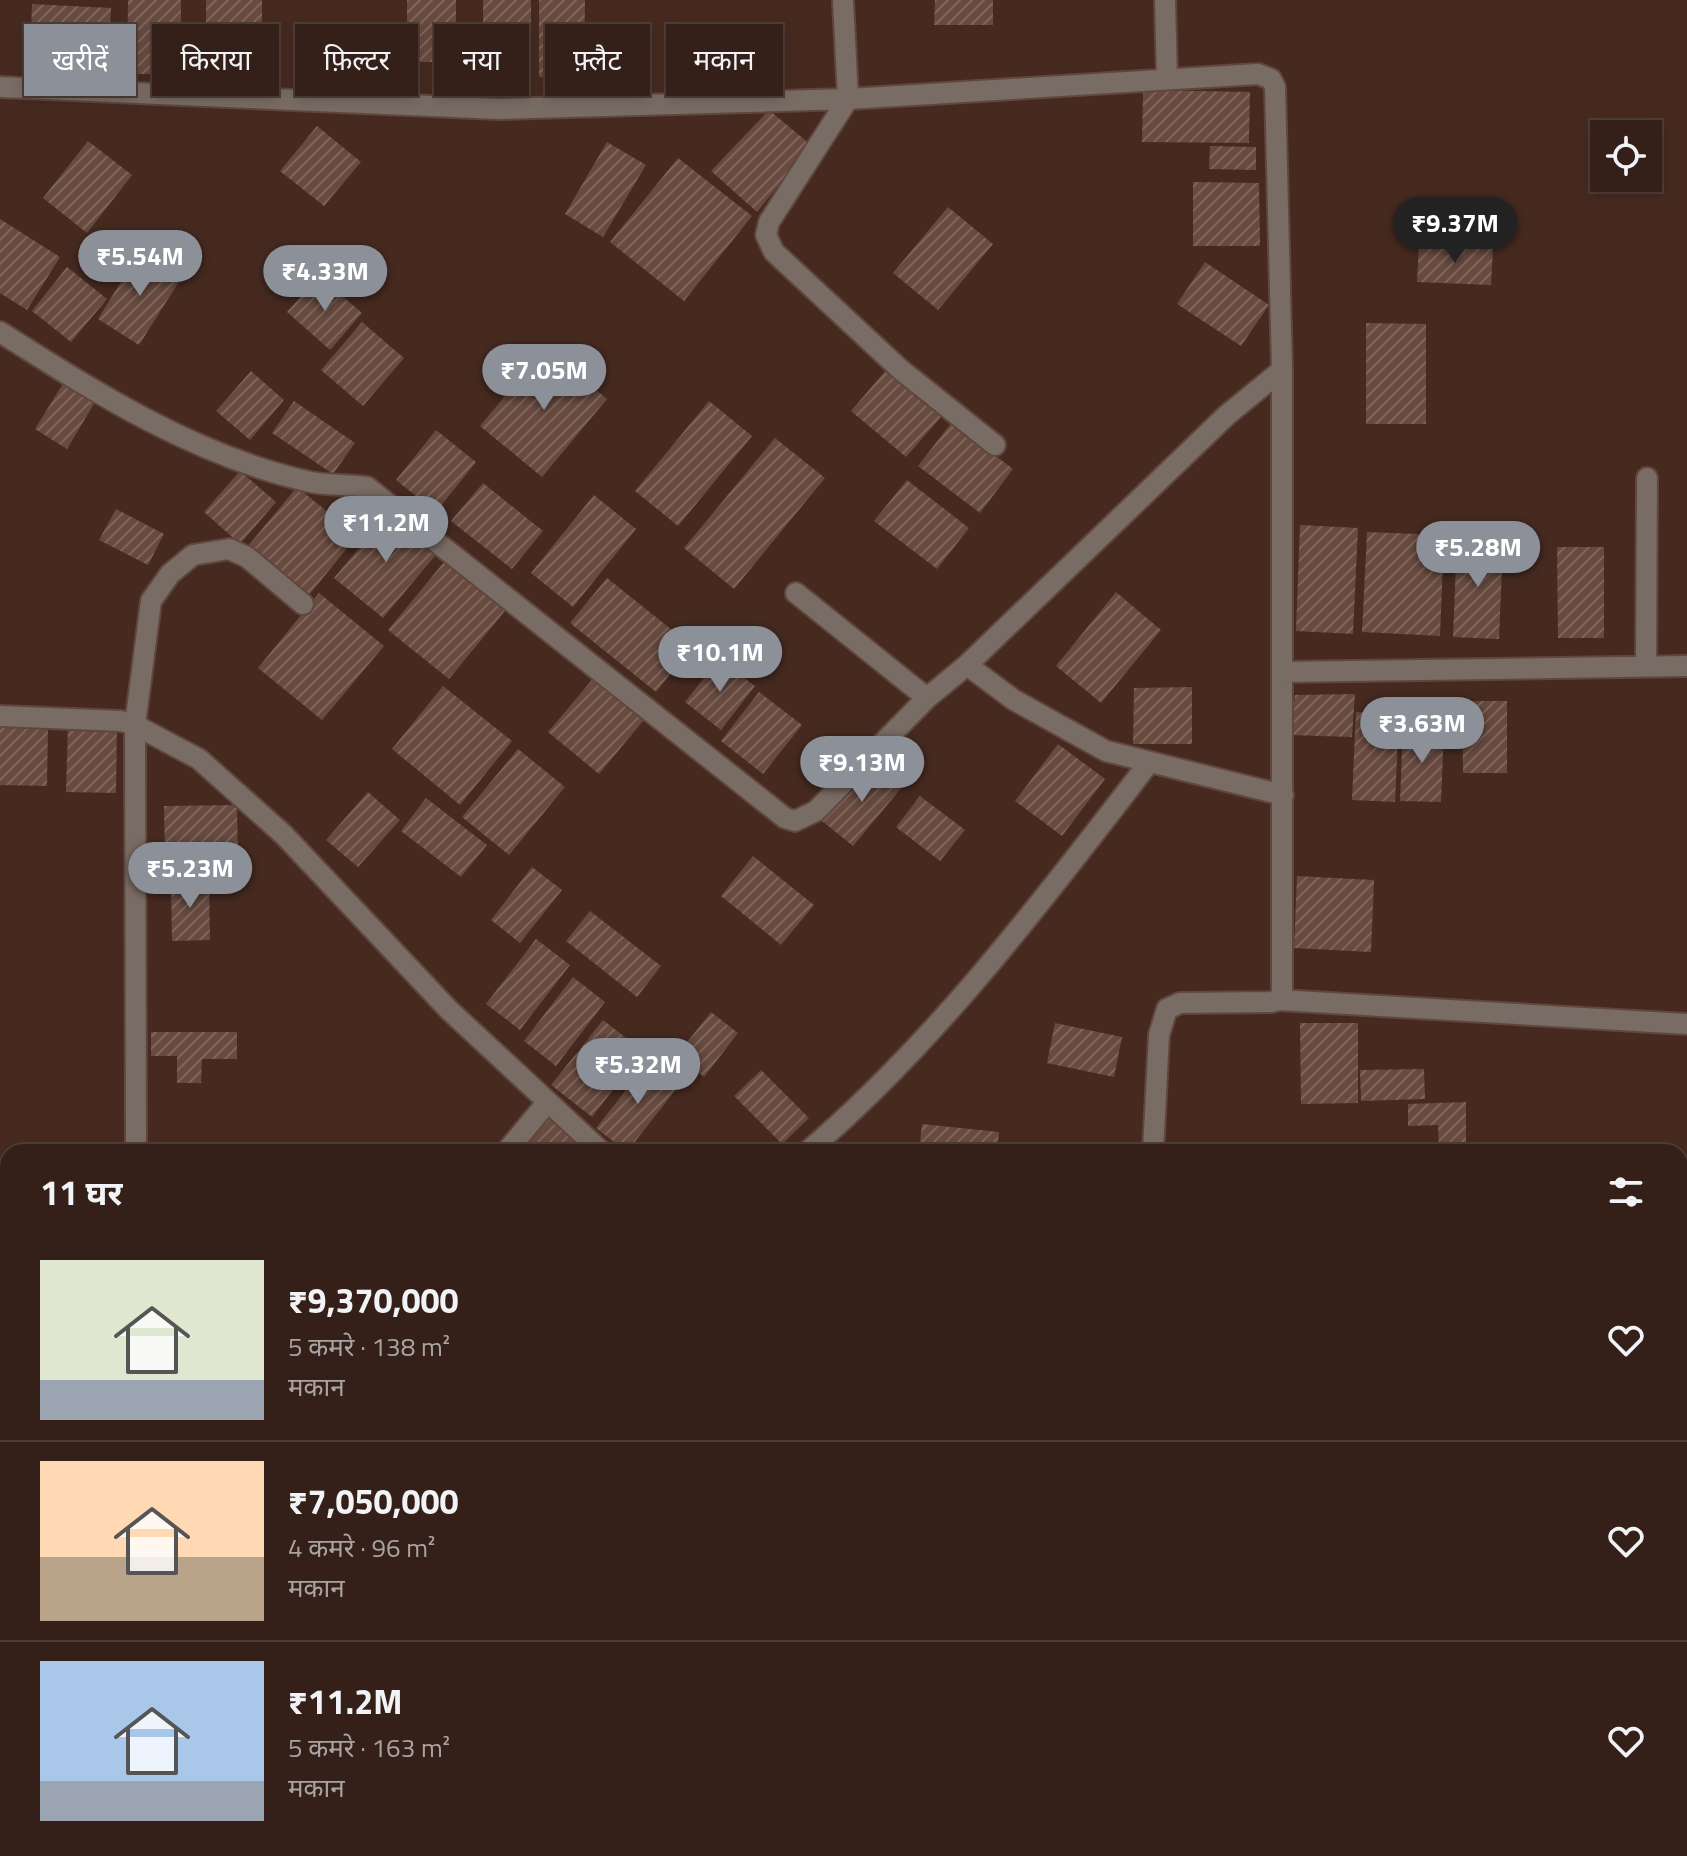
<!DOCTYPE html>
<html lang="hi">
<meta charset="utf-8">
<style>
:root{--surface:#342018;--page:#3c2821;--text:#f1f3f6;--muted:#a9a3a2;--line:#4e3e37;--accent:#8c9099}
body{margin:0;font-family:"Titillium Web","Noto Sans Devanagari",sans-serif;background:var(--page);color:var(--text);height:100vh;display:flex;flex-direction:column;font-size:30px;white-space:nowrap}
*{box-sizing:border-box;margin:0}
p{font-size:26px;color:var(--muted)}
.icon{flex:none;width:44px;height:44px;fill:none;stroke:currentColor;stroke-width:2;stroke-linecap:round;stroke-linejoin:round}
.map{position:relative;flex:1;overflow:hidden}
.details{position:absolute;left:0px;top:1144px;width:1688px;height:712px;display:flex;flex-direction:column;background:var(--surface);border-radius:24px 24px 0 0;box-shadow:0 4px 12px #0003,0 0 0 2px var(--line)}
.details>*{flex:none}
.guide{position:absolute;left:24px;top:24px;width:800px;height:72px;display:flex;gap:16px}
.fabs{position:absolute;left:1590px;top:120px;display:grid;gap:16px}
.fabs a{display:grid;place-items:center;width:72px;height:72px;border-radius:0px;background:var(--surface);box-shadow:0 4px 12px #0003,0 0 0 2px var(--line);font-size:40px}
.price{position:absolute;translate:-50% -68px;padding:0 18px;border-radius:28px;background:var(--accent);color:#fff;font-size:26px;line-height:52px;filter:drop-shadow(0 2px 4px #0008)}
.price::after{content:'';position:absolute;left:50%;top:48px;width:24px;height:18px;margin-left:-12px;background:inherit;clip-path:polygon(0 0,100% 0,50% 100%)}
.price.on{background:#222;color:#fff}
ul{padding:0;list-style:none}
li{display:flex;align-items:center;gap:24px;height:200px;padding:0 40px}
li+li{border-top:2px solid var(--line)}
li span{display:grid;place-items:center;flex:none;width:224px;height:160px;border-radius:0px;color:#555}
li>.icon{margin-inline-start:auto}
span .icon{width:96px;height:96px;fill:#fffc;stroke-width:1}
li b{font-size:34px}
h2{display:flex;justify-content:space-between;align-items:center;height:96px;padding:0 40px;font-size:34px}
.pill{padding:0 28px;border-radius:0px;background:var(--surface);box-shadow:0 4px 12px #0003,0 0 0 2px var(--line);font-size:28px;line-height:72px}
.pill.on{background:var(--accent);color:#fff}
.map>svg:first-child{display:block}
.building{fill:url(#building-hatch)}
.lines{fill:none;stroke-linecap:round;stroke-linejoin:round}
.minor-casing{stroke:#60463d;stroke-width:24}
.minor{stroke:#796c64;stroke-width:20}
</style>
<div class="map">
<svg width="1687" height="1856" viewBox="0 0 1687 1856">
<defs>
<pattern id="building-hatch" width="6" height="6" patternUnits="userSpaceOnUse" patternTransform="scale(2)"><rect width="6" height="6" fill="#684a3f"/><path d="M-1 1l2-2M0 6l6-6M5 7l2-2" fill="none" stroke="#7e655b"/></pattern>
</defs>
<rect width="100%" height="100%" fill="#462a20"/>
<path class="building" d="M 128,0 L 181,0 L 181,74 L 127,74 Z
M 206,0 L 262,0 L 262,33 L 206,33 Z
M 407,0 L 456,0 L 456,62 L 407,62 Z
M 483,0 L 531,0 L 531,73 L 483,72 Z
M 539,0 L 585,0 L 584,78 L 539,77 Z
M 935,0 L 993,0 L 993,25 L 934,25 Z
M 32,4 L 111,8 L 108,63 L 30,59 Z
M 1143,90 L 1250,92 L 1249,143 L 1142,142 Z
M 769,110 L 811,145 L 757,212 L 711,171 Z
M 317,126 L 361,162 L 324,206 L 280,171 Z
M 88,141 L 132,175 L 87,233 L 43,198 Z
M 607,142 L 646,165 L 603,237 L 565,214 Z
M 1210,146 L 1256,147 L 1256,170 L 1209,169 Z
M 678,158 L 752,216 L 684,301 L 610,242 Z
M 1193,182 L 1259,183 L 1260,246 L 1193,246 Z
M 948,207 L 993,244 L 938,310 L 893,273 Z
M 0,219 L 60,257 L 27,310 L 0,293 Z
M 1419,245 L 1493,248 L 1491,285 L 1417,282 Z
M 140,251 L 182,277 L 139,345 L 98,319 Z
M 1205,262 L 1269,305 L 1241,346 L 1177,304 Z
M 67,267 L 107,299 L 71,342 L 32,311 Z
M 319,276 L 362,313 L 330,350 L 287,312 Z
M 362,322 L 404,358 L 363,406 L 321,370 Z
M 1366,323 L 1426,324 L 1426,424 L 1366,424 Z
M 545,348 L 607,399 L 542,477 L 480,426 Z
M 887,369 L 942,416 L 906,457 L 851,411 Z
M 251,371 L 284,400 L 250,440 L 216,411 Z
M 67,377 L 98,397 L 67,449 L 35,429 Z
M 294,401 L 355,443 L 333,474 L 272,433 Z
M 709,401 L 752,436 L 678,526 L 635,491 Z
M 952,422 L 1013,469 L 980,513 L 918,466 Z
M 436,430 L 476,462 L 436,512 L 396,480 Z
M 775,438 L 825,478 L 734,589 L 684,548 Z
M 240,471 L 276,502 L 240,544 L 204,512 Z
M 907,480 L 969,528 L 937,569 L 874,521 Z
M 483,483 L 543,531 L 512,569 L 451,521 Z
M 297,487 L 357,536 L 309,595 L 248,546 Z
M 594,495 L 636,529 L 573,607 L 531,573 Z
M 116,509 L 164,534 L 148,565 L 99,540 Z
M 390,511 L 439,551 L 383,618 L 334,578 Z
M 1300,525 L 1358,528 L 1353,634 L 1296,631 Z
M 1367,532 L 1444,535 L 1440,636 L 1362,632 Z
M 1457,538 L 1503,541 L 1499,639 L 1453,637 Z
M 1557,547 L 1604,547 L 1604,638 L 1558,638 Z
M 449,556 L 509,606 L 449,679 L 388,630 Z
M 607,578 L 692,646 L 656,692 L 570,623 Z
M 1116,592 L 1161,630 L 1101,703 L 1056,666 Z
M 319,593 L 384,646 L 322,720 L 258,668 Z
M 719,659 L 755,686 L 721,730 L 685,702 Z
M 597,674 L 648,715 L 599,774 L 548,732 Z
M 443,686 L 512,741 L 460,805 L 392,749 Z
M 1192,687 L 1192,744 L 1133,744 L 1134,688 Z
M 759,692 L 802,725 L 763,774 L 721,741 Z
M 1355,694 L 1352,737 L 1290,735 L 1295,695 Z
M 1462,701 L 1507,701 L 1507,773 L 1463,773 Z
M 1356,712 L 1399,715 L 1395,802 L 1352,800 Z
M 0,723 L 48,724 L 47,786 L 0,785 Z
M 68,726 L 117,727 L 116,793 L 66,792 Z
M 1403,727 L 1444,729 L 1441,802 L 1400,801 Z
M 1058,744 L 1105,779 L 1062,836 L 1015,801 Z
M 518,749 L 565,787 L 509,855 L 462,817 Z
M 872,761 L 903,786 L 853,846 L 822,821 Z
M 368,792 L 400,820 L 358,867 L 326,840 Z
M 920,796 L 965,830 L 940,861 L 896,827 Z
M 426,798 L 487,845 L 461,877 L 401,831 Z
M 237,805 L 238,866 L 165,868 L 164,806 Z
M 753,856 L 814,905 L 781,945 L 721,896 Z
M 532,867 L 562,890 L 520,943 L 491,920 Z
M 1297,876 L 1374,880 L 1371,952 L 1294,948 Z
M 209,879 L 210,940 L 172,941 L 171,880 Z
M 590,911 L 661,966 L 637,997 L 566,941 Z
M 536,939 L 570,965 L 520,1030 L 486,1004 Z
M 573,977 L 605,1002 L 556,1066 L 524,1041 Z
M 711,1012 L 738,1033 L 704,1077 L 677,1055 Z
M 603,1020 L 643,1051 L 592,1117 L 551,1085 Z
M 1055,1023 L 1122,1037 L 1114,1077 L 1047,1063 Z
M 1300,1023 L 1358,1023 L 1358,1103 L 1301,1104 Z
M 151,1032 L 237,1032 L 237,1059 L 202,1059 L 201,1083 L 177,1083 L 177,1056 L 151,1056 Z
M 650,1060 L 680,1084 L 627,1152 L 596,1128 Z
M 1424,1069 L 1425,1099 L 1361,1101 L 1360,1070 Z
M 761,1070 L 809,1118 L 782,1144 L 734,1096 Z
M 1466,1102 L 1466,1152 L 1439,1152 L 1438,1125 L 1408,1126 L 1408,1104 Z
M 552,1115 L 597,1152 L 521,1152 Z
M 922,1124 L 999,1132 L 997,1152 L 919,1152 Z
M 360,1142 L 407,1142 L 407,1152 L 360,1152 Z
M 0,1180 L 8,1180 L 8,1251 L 0,1250 Z"/>
<g class="lines">
<defs>
<path id="minor" d="M 843,0 L 848,99 L 769,222 L 766,235 L 774,252 L 901,370 L 995,445
M 1165,0 L 1167,77
M 0,87 L 499,109 L 848,99 L 1258,74 L 1271,79 L 1275,87 L 1282,370 L 1282,992 L 1279,1000 L 1271,1002 L 1180,1003 L 1167,1009 L 1159,1035 L 1153,1152
M 0,332 C 96,393 194,455 306,481 C 325,486 347,484 367,487 L 785,818 L 795,821 L 816,811 L 927,698 L 967,665 L 1014,700 L 1106,751 L 1283,795
M 796,593 L 927,698
M 967,665 L 1227,415 L 1282,370
M 1646,667 L 1647,478
M 1282,672 L 1687,666
M 0,716 L 121,721 L 135,725 L 199,759 L 284,835 L 449,1010 L 602,1152
M 1279,1000 L 1687,1024
M 136,1152 L 135,725 L 151,601 L 170,574 L 193,555 L 229,549 L 247,557 L 303,604
M 506,1152 L 546,1104
M 807,1152 C 938,1040 1043,900 1148,764
M 0,1313 L 8,1313
M 1680,1625 L 1687,1626
M 137,1856 L 138,1848
M 770,1856 L 771,1848"/>
</defs>
<use href="#minor" class="minor-casing"/>
<use href="#minor" class="minor"/>
</g>
</svg>
<div class="fabs">
<a><svg class="icon" aria-label="locate" viewBox="0 0 24 24"><circle cx="12" cy="12" r="6"/><path d="M12 2v4M12 18v4M2 12h4M18 12h4"/></svg></a>
</div>
<b class="price on" style="left:1455px;top:265px">₹9.37M</b>
<b class="price" style="left:140px;top:298px">₹5.54M</b>
<b class="price" style="left:325px;top:313px">₹4.33M</b>
<b class="price" style="left:544px;top:412px">₹7.05M</b>
<b class="price" style="left:386px;top:564px">₹11.2M</b>
<b class="price" style="left:1478px;top:589px">₹5.28M</b>
<b class="price" style="left:720px;top:694px">₹10.1M</b>
<b class="price" style="left:1422px;top:765px">₹3.63M</b>
<b class="price" style="left:862px;top:804px">₹9.13M</b>
<b class="price" style="left:190px;top:910px">₹5.23M</b>
<b class="price" style="left:638px;top:1106px">₹5.32M</b>
<div class="guide">
<a class="pill on">खरीदें</a>
<a class="pill">किराया</a>
<a class="pill">फ़िल्टर</a>
<a class="pill">नया</a>
<a class="pill">फ़्लैट</a>
<a class="pill">मकान</a>
</div>
<section class="details">
<h2>11 घर<svg class="icon" aria-label="filters" viewBox="0 0 24 24"><path d="M4 7h16M4 17h16"/><circle cx="9" cy="7" r="2"/><circle cx="15" cy="17" r="2"/></svg></h2>
<ul>
<li><span style="background:linear-gradient(#dfe7d0 75%,#9aa5b1 0)"><svg class="icon" aria-label="home" viewBox="0 0 24 24"><path d="M3 11l9-7 9 7M6 9v11h12V9"/></svg></span><div><b>₹9,370,000</b><p>5 कमरे · 138 m²</p><p>मकान</p></div><svg class="icon" aria-label="heart" viewBox="0 0 24 24"><path d="M12 20l-8-8c-3-5 5-10 8-4 3-6 11-1 8 4z"/></svg></li>
<li><span style="background:linear-gradient(#ffd9b3 60%,#b9a48a 0)"><svg class="icon" aria-label="home" viewBox="0 0 24 24"><path d="M3 11l9-7 9 7M6 9v11h12V9"/></svg></span><div><b>₹7,050,000</b><p>4 कमरे · 96 m²</p><p>मकान</p></div><svg class="icon" aria-label="heart" viewBox="0 0 24 24"><path d="M12 20l-8-8c-3-5 5-10 8-4 3-6 11-1 8 4z"/></svg></li>
<li><span style="background:linear-gradient(#a9c7e8 75%,#9aa5b1 0)"><svg class="icon" aria-label="home" viewBox="0 0 24 24"><path d="M3 11l9-7 9 7M6 9v11h12V9"/></svg></span><div><b>₹11.2M</b><p>5 कमरे · 163 m²</p><p>मकान</p></div><svg class="icon" aria-label="heart" viewBox="0 0 24 24"><path d="M12 20l-8-8c-3-5 5-10 8-4 3-6 11-1 8 4z"/></svg></li>
</ul>
</section>
</div>
